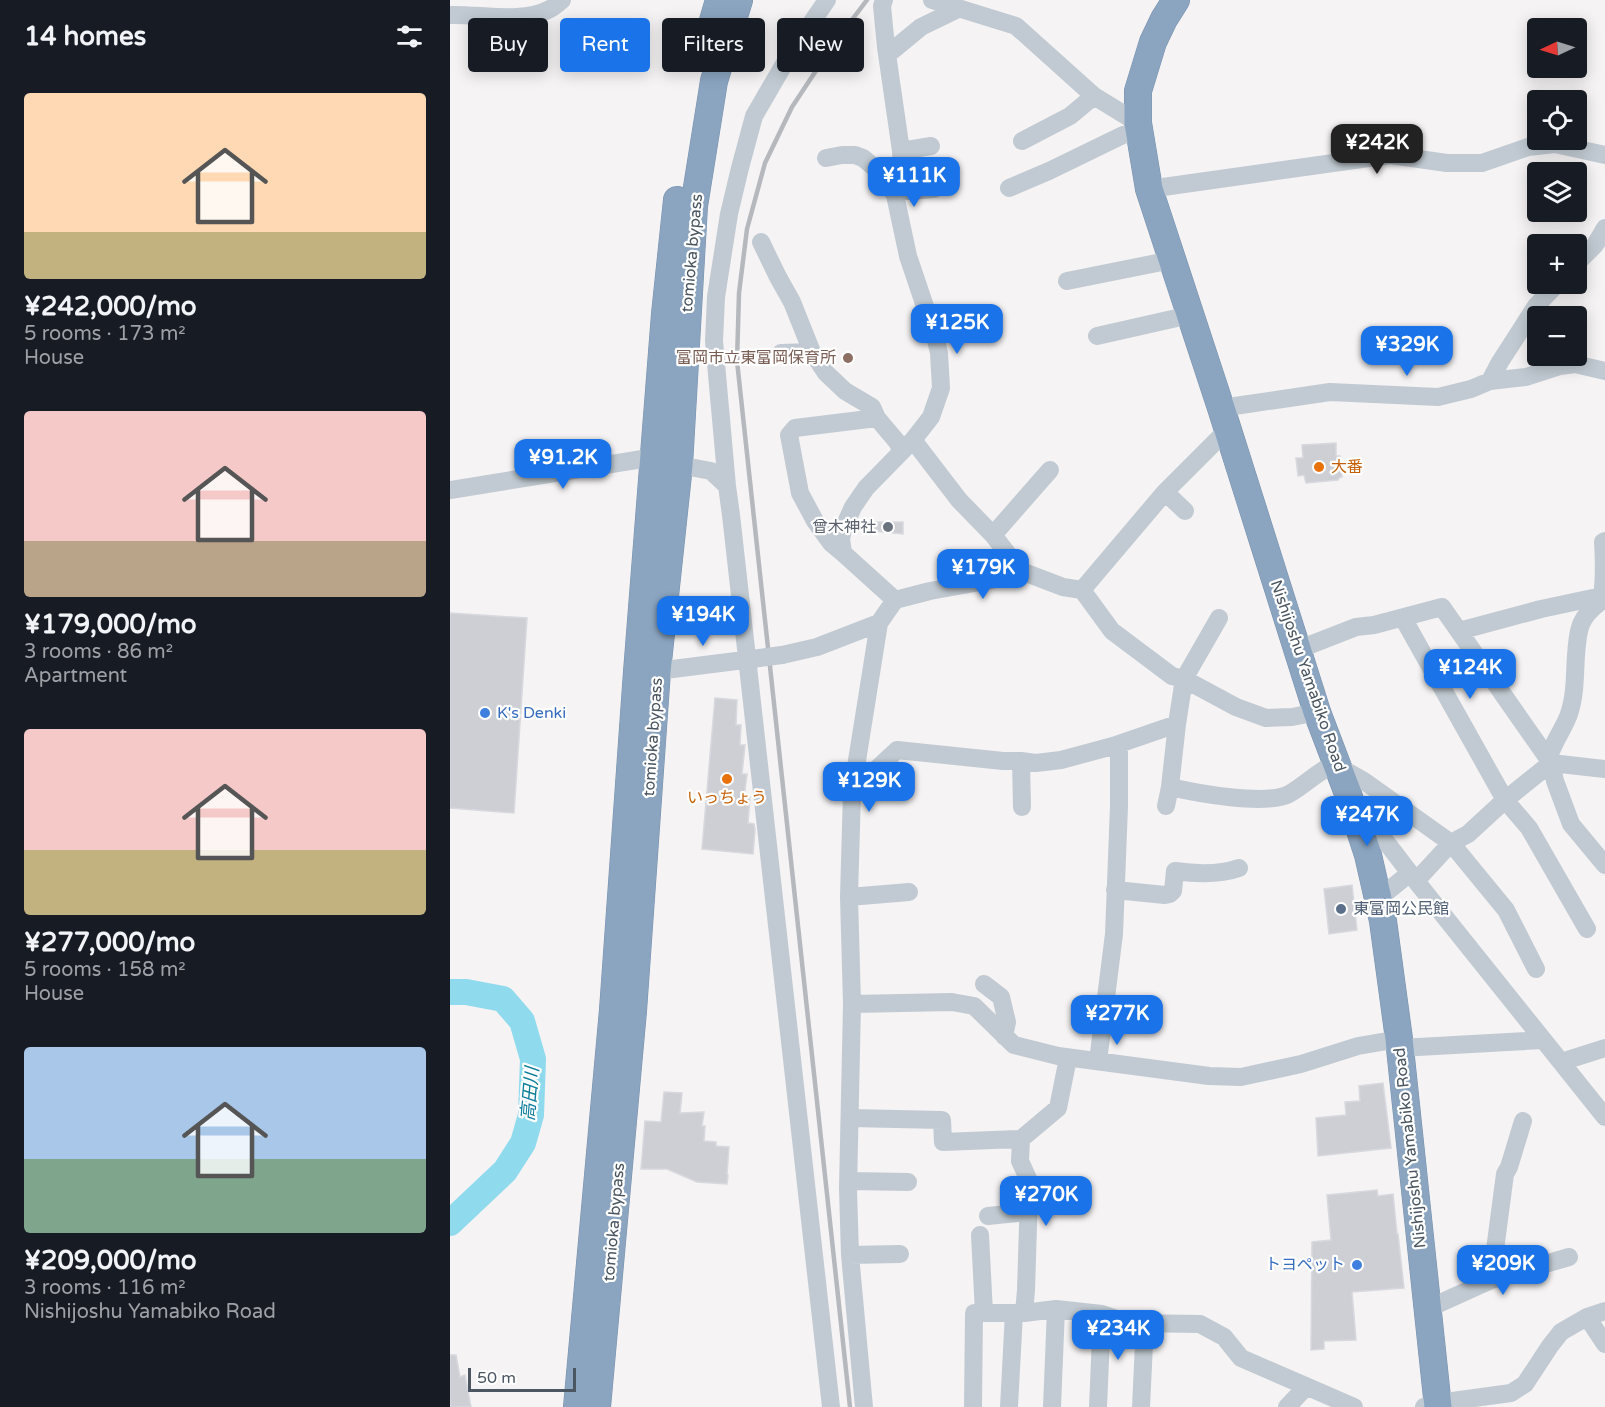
<!DOCTYPE html>
<meta charset="utf-8">
<style>
:root{--surface:#171b24;--page:#242831;--text:#f1f3f6;--muted:#9ea1a6;--accent:#1a73e8}
body{margin:0;font-family:"Varela Round","Noto Sans JP",sans-serif;background:var(--page);color:var(--text);height:100vh;display:flex;flex-direction:column;font-size:22px;white-space:nowrap}
*{box-sizing:border-box;margin:0}
p{font-size:20px;color:var(--muted)}
.icon{flex:none;width:33px;height:33px;fill:none;stroke:currentColor;stroke-width:2;stroke-linecap:round;stroke-linejoin:round}
.map{position:relative;flex:1;overflow:hidden}
.details{display:flex;flex-direction:column;background:var(--surface);width:450px}
.details>*{flex:none}
.guide{position:absolute;left:18px;top:18px;width:570px;height:54px;display:flex;gap:12px}
.needle{width:39px;rotate:266deg}
.controls{position:absolute;left:1077px;top:18px;display:grid;gap:12px}
.controls a{display:grid;place-items:center;width:60px;height:60px;border-radius:6px;background:var(--surface);box-shadow:0 3px 15px #0003;font-size:30px}
.scale{position:absolute;left:18px;bottom:15px;width:108px;box-sizing:border-box;padding-left:6px;border:3px solid #4a5661;border-top:0;font-size:16px;line-height:21px;white-space:nowrap;color:#4a5661;-webkit-text-stroke:4px #fff;paint-order:stroke}
.price{position:absolute;translate:-50% -51px;padding:0 14px;border-radius:12px;background:var(--accent);color:#fff;font-size:20px;line-height:39px;filter:drop-shadow(0 2px 3px #0008)}
.price::after{content:'';position:absolute;left:50%;top:36px;width:18px;height:14px;margin-left:-9px;background:inherit;clip-path:polygon(0 0,100% 0,50% 100%)}
.price.current{background:#222;color:#fff}
ul{padding:0;list-style:none}
li{display:grid;align-content:center;gap:12px;height:318px;padding:0 24px}
li span{display:grid;place-items:center;height:186px;border-radius:6px;color:#555}
li>.icon{margin-inline-start:auto}
span .icon{width:108px;height:108px;fill:#fffc;stroke-width:1}
li b{font-size:26px}
h2{display:flex;justify-content:space-between;align-items:center;height:72px;padding:0 24px;font-size:26px}
.chip{padding:0 21px;border-radius:6px;background:var(--surface);box-shadow:0 3px 15px #0003;font-size:21px;line-height:54px}
.chip.current{background:var(--accent);color:#fff}
main{display:flex;flex:1;min-height:0}
.map>svg:first-child{display:block}
.lines{fill:none;stroke-linecap:round;stroke-linejoin:round}
.river{stroke:#90daee;stroke-width:26}
.building{fill:#cdcfd5;stroke:#d7d9de;stroke-width:1.5}
.highway-casing{stroke:#7690ad;stroke-width:28}
.minor{stroke:#c1cad2;stroke-width:18}
.highway{stroke:#8ba5c1;stroke-width:27}
.rail{stroke:#b5b8bd;stroke-width:4.5}
.minor-bridge{stroke:#c1cad2;stroke-width:18}
.education-dot{fill:#8d6e63;stroke:#fff;stroke-width:2}
.food-dot{fill:#e8710a;stroke:#fff;stroke-width:2}
.worship-dot{fill:#6b7280;stroke:#fff;stroke-width:2}
.shop-dot{fill:#3f7fe0;stroke:#fff;stroke-width:2}
.service-dot{fill:#5c6f8a;stroke:#fff;stroke-width:2}
.labels{text-anchor:middle;dominant-baseline:central;stroke-width:4.5;stroke-linejoin:round;paint-order:stroke}
.street-label{font-size:16px;fill:#4a5661;stroke:#fff}
.education-label{font-size:16px;fill:#785e54;stroke:#fff;text-anchor:end}
.food-label{font-size:16px;fill:#c56008;stroke:#fff;text-anchor:start}
.worship-label{font-size:16px;fill:#5b616d;stroke:#fff;text-anchor:end}
.shop-label{font-size:16px;fill:#366cbe;stroke:#fff;text-anchor:start}
.service-label{font-size:16px;fill:#4e5e75;stroke:#fff;text-anchor:start}
.water-label{font-size:18px;font-style:italic;fill:#0c7c9b;stroke:#fff}
</style>
<main>
<section class="details">
<h2>14 homes<svg class="icon" aria-label="filters" viewBox="0 0 24 24"><path d="M4 7h16M4 17h16"/><circle cx="9" cy="7" r="2"/><circle cx="15" cy="17" r="2"/></svg></h2>
<ul>
<li><span style="background:linear-gradient(#ffd9b3 75%,#c2b280 0)"><svg class="icon" aria-label="home" viewBox="0 0 24 24"><path d="M3 11l9-7 9 7M6 9v11h12V9"/></svg></span><div><b>¥242,000/mo</b><p>5 rooms · 173 m²</p><p>House</p></div></li>
<li><span style="background:linear-gradient(#f6c9c9 70%,#b9a48a 0)"><svg class="icon" aria-label="home" viewBox="0 0 24 24"><path d="M3 11l9-7 9 7M6 9v11h12V9"/></svg></span><div><b>¥179,000/mo</b><p>3 rooms · 86 m²</p><p>Apartment</p></div></li>
<li><span style="background:linear-gradient(#f6c9c9 65%,#c2b280 0)"><svg class="icon" aria-label="home" viewBox="0 0 24 24"><path d="M3 11l9-7 9 7M6 9v11h12V9"/></svg></span><div><b>¥277,000/mo</b><p>5 rooms · 158 m²</p><p>House</p></div></li>
<li><span style="background:linear-gradient(#a9c7e8 60%,#7fa58c 0)"><svg class="icon" aria-label="home" viewBox="0 0 24 24"><path d="M3 11l9-7 9 7M6 9v11h12V9"/></svg></span><div><b>¥209,000/mo</b><p>3 rooms · 116 m²</p><p>Nishijoshu Yamabiko Road</p></div></li>
</ul>
</section>
<div class="map">
<svg width="1155" height="1407" viewBox="0 0 1155 1407">
<rect width="100%" height="100%" fill="#f5f3f3"/>
<g class="lines">
<path class="river" d="M 0,992 L 16,992 L 53,999 L 72,1021 L 83,1059 L 81,1115 L 73,1143 L 55,1171 L 0,1223"/>
</g>
<path class="building" d="M 886,443 L 886,456 L 890,456 L 892,477 L 889,478 L 888,480 L 856,483 L 854,475 L 848,476 L 846,458 L 853,458 L 852,445 Z
M 414,522 L 453,522 L 453,534 L 414,530 Z
M 0,613 L 77,618 L 64,813 L 0,808 Z
M 265,698 L 287,700 L 286,725 L 291,725 L 290,745 L 295,745 L 292,774 L 297,774 L 294,798 L 300,797 L 298,823 L 304,824 L 305,830 L 303,854 L 252,849 Z
M 902,885 L 907,930 L 879,934 L 874,889 Z
M 933,1083 L 941,1148 L 868,1156 L 866,1118 L 896,1115 L 895,1102 L 910,1101 L 909,1086 Z
M 214,1092 L 232,1093 L 230,1113 L 254,1112 L 252,1126 L 255,1126 L 254,1141 L 266,1142 L 266,1146 L 279,1147 L 277,1174 L 278,1175 L 277,1184 L 247,1182 L 217,1169 L 191,1169 L 195,1121 L 211,1122 Z
M 927,1190 L 928,1196 L 943,1194 L 947,1234 L 948,1234 L 954,1288 L 902,1292 L 906,1340 L 874,1341 L 874,1349 L 861,1350 L 862,1242 L 881,1240 L 877,1195 Z
M 0,1355 L 6,1355 L 10,1377 L 15,1375 L 21,1407 L 0,1407 Z"/>
<g class="lines">
<defs>
<path id="highway" d="M 726,0 L 714,19 L 703,42 L 688,91 L 688,123 L 699,189 L 771,408 L 867,712 L 897,791 L 918,855 L 933,921 L 949,1039 L 988,1407
M 256,45 L 269,0
M 127,1407 L 163,1010 L 187,672 L 215,314 L 227,200
M 147,1407 L 183,1011 L 207,671 L 229,465 L 244,206 L 264,81 L 289,0"/>
</defs>
<use href="#highway" class="highway-casing"/>
<path class="minor" d="M 377,0 L 340,54 L 304,116 L 290,168 L 279,214 L 266,297 L 264,341 L 277,486 L 281,515 L 381,1407
M 434,0 L 432,6 L 436,47 L 451,151 L 453,184 L 445,195
M 482,0 L 566,26 L 644,96 L 688,123
M 0,15 C 31,14 72,24 100,9 C 104,7 108,3 112,0
M 437,55 L 471,27 L 508,9
M 572,141 L 620,116 L 644,96
M 451,151 L 481,146
M 376,158 L 392,155 L 405,155 L 413,158 L 425,168 L 445,195 L 458,256 L 485,336 L 489,353 L 491,388 L 481,417 L 463,440 L 416,488 L 403,507 L 393,529 L 391,539 L 393,553 L 445,600
M 450,188 L 457,191 L 484,189
M 559,188 L 599,171 L 673,135 L 689,130
M 699,189 L 940,155 L 997,163 L 1032,163 L 1078,147 L 1105,144 L 1155,155
M 311,242 L 328,277 L 342,302 L 362,352 L 376,373 L 395,391 L 422,407 L 427,418 L 448,443 L 451,451
M 1126,264 L 1145,245 L 1155,228
M 617,281 L 722,260
M 485,336 L 509,328
M 647,336 L 740,315
M 331,353 L 362,352
M 1040,381 L 1076,377 L 1110,366 L 1125,364 L 1155,371
M 771,408 L 880,392 L 988,397 L 1021,389 L 1040,381 L 1050,362 L 1086,306 L 1107,284
M 463,440 L 509,500 L 543,535 L 571,571
M 0,490 L 205,457 L 229,465 L 261,471 L 277,486
M 715,492 L 735,511
M 543,535 L 600,470
M 393,553 L 381,543 L 365,521 L 350,493 L 339,435 L 345,428 L 427,418
M 632,590 L 715,492 L 778,429
M 953,618 L 1055,800 L 1079,828 L 1137,929
M 1009,631 L 1091,609 L 1152,596
M 847,650 L 906,627 L 924,625 L 992,607 L 1101,763 L 1105,781 L 1121,824 L 1155,865
M 332,655 L 367,647 L 429,623
M 207,671 L 302,659
M 571,761 L 572,807
M 1099,761 C 1098,750 1115,727 1119,714 C 1128,688 1123,658 1129,631 C 1131,621 1135,615 1143,608 C 1145,606 1148,604 1150,602 C 1155,591 1154,556 1153,542 L 1155,541
M 890,772 L 900,773 L 914,781 L 1001,843 L 1056,910 L 1086,969
M 720,787 C 746,793 816,806 839,794 C 855,785 868,771 886,763
M 402,792 L 447,750 L 553,761 L 571,761 L 586,763 L 611,760 L 663,746 L 727,724 L 734,679 L 769,618
M 907,804 L 966,881 L 1155,1117
M 716,806 L 720,787 L 727,724
M 966,881 L 1001,843 L 1018,834 L 1055,800 L 1101,763 L 1155,769
M 665,890 L 715,895 L 720,894 L 723,891 L 725,871 C 746,874 769,875 789,868
M 399,897 L 459,892
M 928,899 L 960,873
M 534,984 L 551,997 L 557,1022 L 554,1036
M 402,1004 L 502,1002 L 524,1006 L 564,1045 L 608,1056 L 759,1076 L 791,1077 L 851,1064 L 908,1046 L 949,1039
M 950,1048 L 1093,1040
M 648,1061 L 664,934 L 669,806 L 669,744
M 1111,1062 L 1155,1048
M 400,1118 L 492,1120 L 493,1142 L 571,1139 L 608,1108 L 618,1058
M 571,1139 L 570,1161 L 579,1181 L 579,1194 L 576,1290 L 574,1313
M 399,1181 L 458,1182
M 538,1216 L 578,1212
M 530,1235 L 534,1313
M 400,1255 L 450,1254
M 1041,1280 L 1055,1174 L 1059,1167 L 1073,1121
M 977,1309 L 1041,1280 L 1119,1257
M 1137,1317 L 1155,1344
M 414,1407 L 400,1255 L 398,1189 L 402,1004 L 399,897 L 402,792 L 429,623 L 445,600 L 480,591 L 552,578 L 571,571 L 613,587 L 632,590 L 662,631 L 722,676 L 734,679 L 786,707 L 816,718 L 842,717 L 867,712
M 523,1407 L 524,1313 L 574,1313 L 606,1309 L 652,1314 L 678,1323 L 750,1324 L 774,1337 L 791,1358 L 904,1407
M 559,1407 L 564,1313
M 602,1407 L 606,1309
M 648,1407 L 652,1314
M 691,1407 L 695,1323
M 837,1407 L 856,1387
M 974,1407 L 988,1403 L 1061,1393 L 1075,1384 L 1100,1346 L 1111,1332 L 1137,1317 L 1155,1311"/>
<use href="#highway" class="highway"/>
<path class="rail" d="M 400,1407 L 287,361 L 289,293 L 297,229 L 315,163 L 342,107 L 383,45 L 417,0"/>
<path class="minor-bridge" d="M 302,659 L 332,655"/>
</g>
<circle class="education-dot" cx="398" cy="358" r="6"/>
<g class="food-dot">
<circle cx="869" cy="467" r="6"/>
<circle cx="277" cy="779" r="6"/>
</g>
<circle class="worship-dot" cx="438" cy="527" r="6"/>
<g class="shop-dot">
<circle cx="35" cy="713" r="6"/>
<circle cx="907" cy="1265" r="6"/>
</g>
<circle class="service-dot" cx="891" cy="909" r="6"/>
<g class="labels">
<g class="street-label">
<text transform="translate(242 253) rotate(-85)">tomioka bypass</text>
<text transform="translate(858 676) rotate(71)">Nishijoshu Yamabiko Road</text>
<text transform="translate(203 737) rotate(-86)">tomioka bypass</text>
<text transform="translate(960 1148) rotate(-96)">Nishijoshu Yamabiko Road</text>
<text transform="translate(164 1222) rotate(-85)">tomioka bypass</text>
</g>
<g class="education-label">
<text x="386" y="358">富岡市立東富岡保育所</text>
</g>
<g class="food-label">
<text x="881" y="467">大番</text>
<text x="277" y="798" text-anchor="middle">いっちょう</text>
</g>
<g class="worship-label">
<text x="426" y="527">曾木神社</text>
</g>
<g class="shop-label">
<text x="47" y="713">K's Denki</text>
<text x="895" y="1265" text-anchor="end">トヨペット</text>
</g>
<g class="service-label">
<text x="903" y="909">東富岡公民館</text>
</g>
<g class="water-label">
<text transform="translate(80 1094) rotate(-85)">高田川</text>
</g>
</g>
</svg>
<div class="controls">
<a><svg class="needle" viewBox="-14 -14 28 28"><path d="M0-13l5 13h-10z" fill="#e53935"/><path d="M0 13l5-13h-10z" fill="#9ea1a6"/></svg></a>
<a><svg class="icon" aria-label="locate" viewBox="0 0 24 24"><circle cx="12" cy="12" r="6"/><path d="M12 2v4M12 18v4M2 12h4M18 12h4"/></svg></a>
<a><svg class="icon" aria-label="layers" viewBox="0 0 24 24"><path d="M12 4l9 5-9 5-9-5zM3 14l9 5 9-5"/></svg></a>
<a>+</a>
<a>−</a>
</div>
<div class="scale">50 m</div>
<b class="price current" style="left:927px;top:175px">¥242K</b>
<b class="price" style="left:464px;top:208px">¥111K</b>
<b class="price" style="left:507px;top:355px">¥125K</b>
<b class="price" style="left:957px;top:377px">¥329K</b>
<b class="price" style="left:113px;top:490px">¥91.2K</b>
<b class="price" style="left:533px;top:600px">¥179K</b>
<b class="price" style="left:253px;top:647px">¥194K</b>
<b class="price" style="left:1020px;top:700px">¥124K</b>
<b class="price" style="left:419px;top:813px">¥129K</b>
<b class="price" style="left:917px;top:847px">¥247K</b>
<b class="price" style="left:667px;top:1046px">¥277K</b>
<b class="price" style="left:596px;top:1227px">¥270K</b>
<b class="price" style="left:1053px;top:1296px">¥209K</b>
<b class="price" style="left:668px;top:1361px">¥234K</b>
<div class="guide">
<a class="chip">Buy</a>
<a class="chip current">Rent</a>
<a class="chip">Filters</a>
<a class="chip">New</a>
</div>
</div>
</main>
